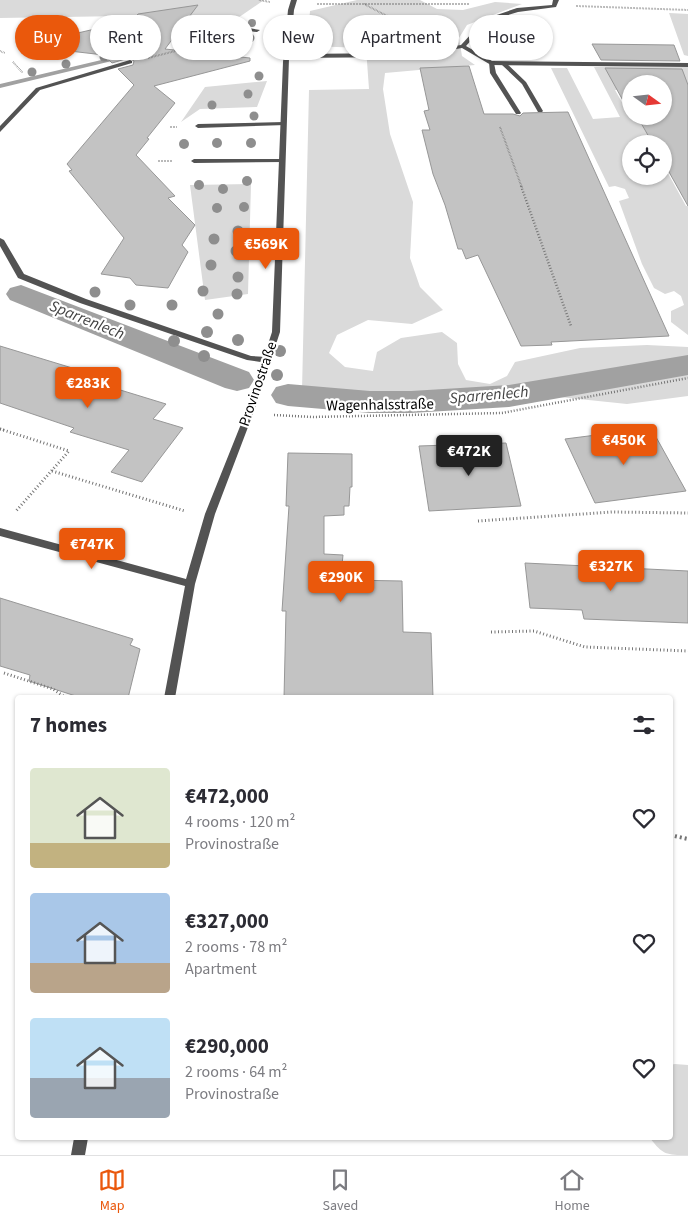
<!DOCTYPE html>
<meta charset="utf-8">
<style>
:root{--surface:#fff;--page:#f2f2f3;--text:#2b2b33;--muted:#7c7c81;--line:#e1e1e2;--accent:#ea580c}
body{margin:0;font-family:"Source Sans 3",sans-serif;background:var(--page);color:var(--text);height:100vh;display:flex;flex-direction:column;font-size:19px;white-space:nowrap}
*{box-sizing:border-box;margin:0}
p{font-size:16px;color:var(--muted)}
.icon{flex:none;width:28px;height:28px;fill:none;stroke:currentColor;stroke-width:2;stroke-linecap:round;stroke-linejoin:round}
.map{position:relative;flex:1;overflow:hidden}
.sheet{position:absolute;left:15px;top:695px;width:658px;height:445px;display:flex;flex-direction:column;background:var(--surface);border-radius:5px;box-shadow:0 1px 4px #0004}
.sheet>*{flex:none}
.hud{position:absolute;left:15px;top:15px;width:659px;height:45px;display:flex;gap:10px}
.needle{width:32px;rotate:105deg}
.fabs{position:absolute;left:622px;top:75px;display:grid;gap:10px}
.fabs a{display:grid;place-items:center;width:50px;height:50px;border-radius:50%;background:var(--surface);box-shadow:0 1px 4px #0004;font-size:25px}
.price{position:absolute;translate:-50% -42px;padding:0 11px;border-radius:5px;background:var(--accent);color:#fff;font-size:16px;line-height:32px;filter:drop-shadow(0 1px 2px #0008)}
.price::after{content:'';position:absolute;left:50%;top:30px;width:15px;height:11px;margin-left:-8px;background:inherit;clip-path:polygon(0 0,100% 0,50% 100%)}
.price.active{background:#222;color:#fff}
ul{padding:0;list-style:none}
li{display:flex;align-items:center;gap:15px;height:125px;padding:0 15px}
li span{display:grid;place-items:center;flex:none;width:140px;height:100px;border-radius:5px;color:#555}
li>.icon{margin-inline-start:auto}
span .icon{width:60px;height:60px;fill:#fffc;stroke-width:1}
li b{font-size:21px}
h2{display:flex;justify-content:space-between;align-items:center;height:60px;padding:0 15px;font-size:21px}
.pill{padding:0 18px;border-radius:22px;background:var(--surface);box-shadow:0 1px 4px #0004;font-size:18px;line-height:45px}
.pill.active{background:var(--accent);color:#fff}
.tabs{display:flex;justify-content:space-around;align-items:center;height:70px;border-top:1px solid var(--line);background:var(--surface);font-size:14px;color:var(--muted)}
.tabs a{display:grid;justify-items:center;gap:2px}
.tabs .active{color:var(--accent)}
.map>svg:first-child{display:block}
.green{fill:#dadada}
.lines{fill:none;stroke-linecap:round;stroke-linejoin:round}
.stream{fill:#a1a1a1;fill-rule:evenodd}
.canal{fill:#a1a1a1;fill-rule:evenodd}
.building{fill:#c3c3c3;stroke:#979797}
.path-far3{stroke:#757575;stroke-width:2;stroke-dasharray:0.5 1;stroke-linecap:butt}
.path-far2{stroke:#757575;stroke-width:2.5;stroke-dasharray:1 2;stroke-linecap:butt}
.path-far1{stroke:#757575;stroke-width:3;stroke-dasharray:1 2.5;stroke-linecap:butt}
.path{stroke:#757575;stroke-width:4;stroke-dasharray:2 3;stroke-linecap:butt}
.service{fill:#535353;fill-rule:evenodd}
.minor{fill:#535353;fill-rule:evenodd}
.tree{fill:#8e8e8e}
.labels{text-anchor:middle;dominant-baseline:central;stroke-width:4.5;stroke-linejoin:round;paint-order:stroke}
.street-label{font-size:15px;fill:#000;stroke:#fff}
.water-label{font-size:16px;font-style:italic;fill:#424242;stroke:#fff}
</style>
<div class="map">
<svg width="688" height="1155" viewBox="0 0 688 1155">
<rect width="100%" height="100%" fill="#fff"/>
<path class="green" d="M 0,0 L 264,0 L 232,22 L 185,15 L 0,18 Z
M 357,0 L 420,0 L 437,9 L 463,10 L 495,2 L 522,4 L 467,25 L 459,38 L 462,56 L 475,65 L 385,73 L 383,89 L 390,134 L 413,202 L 410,258 L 420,287 L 443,310 L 412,324 L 368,320 L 337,335 L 329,353 L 345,367 L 373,371 L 377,352 L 401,338 L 442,332 L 457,343 L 458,364 L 466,380 L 490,384 L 507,376 L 515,362 L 580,348 L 647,345 L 688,347 L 688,396 L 627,404 L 550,396 L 351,400 L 302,390 L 309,90 L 369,89 L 366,48 L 307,46 L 310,11 Z
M 669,13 L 688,14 L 688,56 L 684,55 Z
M 594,67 L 688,67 L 688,87 L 664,88 L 664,84 L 631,84 L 631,89 L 615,90 L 628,113 L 631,113 L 631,116 L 649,116 L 673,158 L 664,158 L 664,144 L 631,144 L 631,176 L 664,176 L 664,166 L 686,206 L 688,206 L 688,335 L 671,322 L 671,311 L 684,305 L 681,296 L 674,291 L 665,294 L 654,288 L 642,264 L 619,201 L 629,198 L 625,189 L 615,186 L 609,187 L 551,68 L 567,68 L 593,119 L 620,117 Z
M 267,81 L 257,107 L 200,109 L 181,122 L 205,87 Z
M 251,184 L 248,294 L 205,300 L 190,185 Z
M 675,1064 L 688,1065 L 688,1155 C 666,1155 663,1155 650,1138 L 670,1138 L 670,1065 Z"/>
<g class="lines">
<path class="stream" d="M 114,57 L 116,58 L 116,60 L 0,88 L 0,84 Z"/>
<path class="canal" d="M 21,285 L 249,372 L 254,380 L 249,388 L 237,391 L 225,388 L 10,300 L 6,294 L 10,288 Z
M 688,355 L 688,375 L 509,407 L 411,413 L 370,413 L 288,406 L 276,403 L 271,395 L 276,387 L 288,384 L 370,391 L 411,391 L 509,385 Z"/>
</g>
<path class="building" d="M 198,5 L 165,49 L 250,58 L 250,61 L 154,86 L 175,103 L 147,138 L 149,139 L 136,155 L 175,196 L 168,198 L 195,225 L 182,245 L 188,252 L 168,288 L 136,285 L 130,278 L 101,274 L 124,238 L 69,171 L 72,170 L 67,164 L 134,85 L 118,69 L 133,65 L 134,61 L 129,58 L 112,63 L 104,55 L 35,47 L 35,43 L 112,25 L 127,27 L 138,14 Z
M 592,44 L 674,45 L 680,61 L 601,60 Z
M 469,66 L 484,114 L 513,114 L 520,116 L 523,113 L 568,112 L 669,336 L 551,342 L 552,345 L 521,346 L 478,255 L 466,259 L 462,249 L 458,249 L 445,205 L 433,174 L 422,130 L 430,130 L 424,111 L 429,110 L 420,68 Z
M 605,68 L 682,69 L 688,85 L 688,206 L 664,163 L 664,144 L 653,144 L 637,116 L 664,116 L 664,84 L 631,84 L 631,115 Z
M 0,346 L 92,374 L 91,381 L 166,404 L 153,419 L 183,428 L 142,482 L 111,472 L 129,450 L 70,432 L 74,428 L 0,403 Z
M 651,428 L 686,491 L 595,503 L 565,439 Z
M 506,443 L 521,506 L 429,511 L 419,446 Z
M 288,453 L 352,454 L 352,487 L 350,487 L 349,506 L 344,506 L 344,515 L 324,516 L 324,554 L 343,555 L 342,565 L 347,565 L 347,580 L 402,581 L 403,632 L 431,633 L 433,698 L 284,698 L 286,611 L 282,611 L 289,506 L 286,506 Z
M 525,563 L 688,571 L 688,623 L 584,619 L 582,610 L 530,608 Z
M 0,598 L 133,639 L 130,645 L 140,649 L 128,698 L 82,698 L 29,681 L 30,675 L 0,666 Z"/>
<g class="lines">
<path class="path-far3" d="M 259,0 L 270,2
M 317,4 L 470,4
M 364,4 L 416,31
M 576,6 L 688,10
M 0,51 L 5,53
M 148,58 L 199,45
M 13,62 L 23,73
M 170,127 L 177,127
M 500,127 L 522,188
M 158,161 L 173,161"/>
<path class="path-far2" d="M 521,186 L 571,326
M 274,415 L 313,417 L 502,413 L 688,378
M 0,429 L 4,430"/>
<path class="path-far1" d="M 0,429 L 69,451 L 16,511
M 52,471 L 185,511
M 478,521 L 612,512 L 688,513
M 491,632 L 534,631 L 585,647 L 688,651
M 4,673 L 53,689 L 66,698"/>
<path class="path" d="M 670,835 L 688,839"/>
<path class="service" d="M 243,27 L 260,30 L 257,32 L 241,30 L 240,29 Z
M 130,60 L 132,61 L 132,63 L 40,90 L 0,132 L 0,126 L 36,88 Z
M 489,62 L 494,63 L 496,73 L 521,113 L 520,114 L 516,114 L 490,73 Z
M 501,62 L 505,62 L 526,82 L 543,111 L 542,112 L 538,112 L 522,84 L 501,64 Z
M 284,122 L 286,123 L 286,125 L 198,128 L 195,126 L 198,124 Z
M 282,159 L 284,160 L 284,162 L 194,163 L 191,161 L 194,159 Z
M 0,238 L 4,240 L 24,274 L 86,299 L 251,356 L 267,357 L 271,360 L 267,363 L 247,360 L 80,303 L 18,278 L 0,246 Z"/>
<path class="minor" d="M 291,0 L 297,0 L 294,10 L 290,54 L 409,53 L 461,45 L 485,19 L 517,8 L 552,5 L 553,0 L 559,0 L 556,7 L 518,12 L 489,21 L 466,46 L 492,61 L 688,63 L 688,67 L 491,65 L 462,48 L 409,57 L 289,58 L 280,332 L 253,414 L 215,514 L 195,584 L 175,698 L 164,698 L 185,586 L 0,536 L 0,528 L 186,579 L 205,514 L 245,414 L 272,332 L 283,62 L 288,10 Z
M 74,1138 L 88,1138 L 85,1155 L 71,1155 Z"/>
</g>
<g class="tree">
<circle cx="252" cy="23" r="4"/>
<circle cx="224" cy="35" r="4.5"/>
<circle cx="250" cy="38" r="4.5"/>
<circle cx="193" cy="40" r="4.5"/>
<circle cx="104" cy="57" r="4.5"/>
<circle cx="66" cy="64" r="4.5"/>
<circle cx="32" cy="72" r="4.5"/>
<circle cx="259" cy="76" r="4.5"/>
<circle cx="248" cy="94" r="4.5"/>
<circle cx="212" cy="105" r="4.5"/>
<circle cx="254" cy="116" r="4.5"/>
<circle cx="217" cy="143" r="5"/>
<circle cx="251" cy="143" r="5"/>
<circle cx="184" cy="144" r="5"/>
<circle cx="247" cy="181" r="5"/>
<circle cx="199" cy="185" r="5"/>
<circle cx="223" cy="189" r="5"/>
<circle cx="244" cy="207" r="5"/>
<circle cx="217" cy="208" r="5"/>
<circle cx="238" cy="231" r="5.5"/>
<circle cx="214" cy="239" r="5.5"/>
<circle cx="236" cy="251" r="5.5"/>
<circle cx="211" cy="265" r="5.5"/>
<circle cx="238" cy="277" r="5.5"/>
<circle cx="203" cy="291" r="5.5"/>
<circle cx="95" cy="292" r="5.5"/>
<circle cx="237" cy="294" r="5.5"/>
<circle cx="130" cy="305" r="5.5"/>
<circle cx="172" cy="305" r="5.5"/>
<circle cx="218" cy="314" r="5.5"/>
<circle cx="207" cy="332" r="6"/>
<circle cx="238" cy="340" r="6"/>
<circle cx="174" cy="341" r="6"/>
<circle cx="280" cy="351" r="6"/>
<circle cx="204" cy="356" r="6"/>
<circle cx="277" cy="375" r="6"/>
</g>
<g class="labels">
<g class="street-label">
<text transform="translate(258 384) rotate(-71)">Provinostraße</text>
<text transform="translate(380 405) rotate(-1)">Wagenhalsstraße</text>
</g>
<g class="water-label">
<text transform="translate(87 320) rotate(22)">Sparrenlech</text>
<text transform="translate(489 395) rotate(-5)">Sparrenlech</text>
</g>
</g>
</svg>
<div class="fabs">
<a><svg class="needle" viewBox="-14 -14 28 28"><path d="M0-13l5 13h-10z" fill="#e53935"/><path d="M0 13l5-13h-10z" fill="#7c7c81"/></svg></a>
<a><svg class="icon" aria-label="locate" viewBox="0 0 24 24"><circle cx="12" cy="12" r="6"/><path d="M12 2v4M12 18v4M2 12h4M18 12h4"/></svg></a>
</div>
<b class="price" style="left:266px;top:270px">€569K</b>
<b class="price" style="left:88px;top:409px">€283K</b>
<b class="price" style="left:624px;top:466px">€450K</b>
<b class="price active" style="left:469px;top:477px">€472K</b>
<b class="price" style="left:92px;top:570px">€747K</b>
<b class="price" style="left:611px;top:592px">€327K</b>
<b class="price" style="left:341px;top:603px">€290K</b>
<div class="hud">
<a class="pill active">Buy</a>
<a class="pill">Rent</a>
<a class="pill">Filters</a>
<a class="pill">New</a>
<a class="pill">Apartment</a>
<a class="pill">House</a>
</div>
<section class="sheet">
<h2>7 homes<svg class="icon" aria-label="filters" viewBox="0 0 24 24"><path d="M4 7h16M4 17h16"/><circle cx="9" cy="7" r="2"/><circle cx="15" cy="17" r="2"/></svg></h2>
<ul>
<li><span style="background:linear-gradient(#dfe7d0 75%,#c2b280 0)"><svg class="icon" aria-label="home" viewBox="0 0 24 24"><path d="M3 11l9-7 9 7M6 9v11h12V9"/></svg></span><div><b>€472,000</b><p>4 rooms · 120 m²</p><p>Provinostraße</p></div><svg class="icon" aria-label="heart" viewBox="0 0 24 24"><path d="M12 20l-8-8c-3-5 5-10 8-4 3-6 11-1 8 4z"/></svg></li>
<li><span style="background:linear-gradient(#a9c7e8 70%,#b9a48a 0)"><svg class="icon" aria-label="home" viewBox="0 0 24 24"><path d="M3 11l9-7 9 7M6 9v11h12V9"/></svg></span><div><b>€327,000</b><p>2 rooms · 78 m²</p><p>Apartment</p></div><svg class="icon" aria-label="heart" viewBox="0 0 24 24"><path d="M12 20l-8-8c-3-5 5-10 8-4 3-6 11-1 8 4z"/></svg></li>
<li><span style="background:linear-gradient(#bfe0f5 60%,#9aa5b1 0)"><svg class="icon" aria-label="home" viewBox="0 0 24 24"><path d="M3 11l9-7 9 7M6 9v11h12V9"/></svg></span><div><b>€290,000</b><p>2 rooms · 64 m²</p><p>Provinostraße</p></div><svg class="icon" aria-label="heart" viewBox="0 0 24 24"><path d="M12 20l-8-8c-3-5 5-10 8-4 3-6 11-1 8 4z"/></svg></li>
</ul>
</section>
</div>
<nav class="tabs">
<a class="active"><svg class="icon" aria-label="map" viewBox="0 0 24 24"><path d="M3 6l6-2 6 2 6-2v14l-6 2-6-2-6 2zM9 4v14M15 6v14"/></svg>Map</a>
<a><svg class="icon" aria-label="saved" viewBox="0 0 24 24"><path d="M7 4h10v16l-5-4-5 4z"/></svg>Saved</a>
<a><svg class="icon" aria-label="home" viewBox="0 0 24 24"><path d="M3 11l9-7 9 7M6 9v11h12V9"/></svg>Home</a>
</nav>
